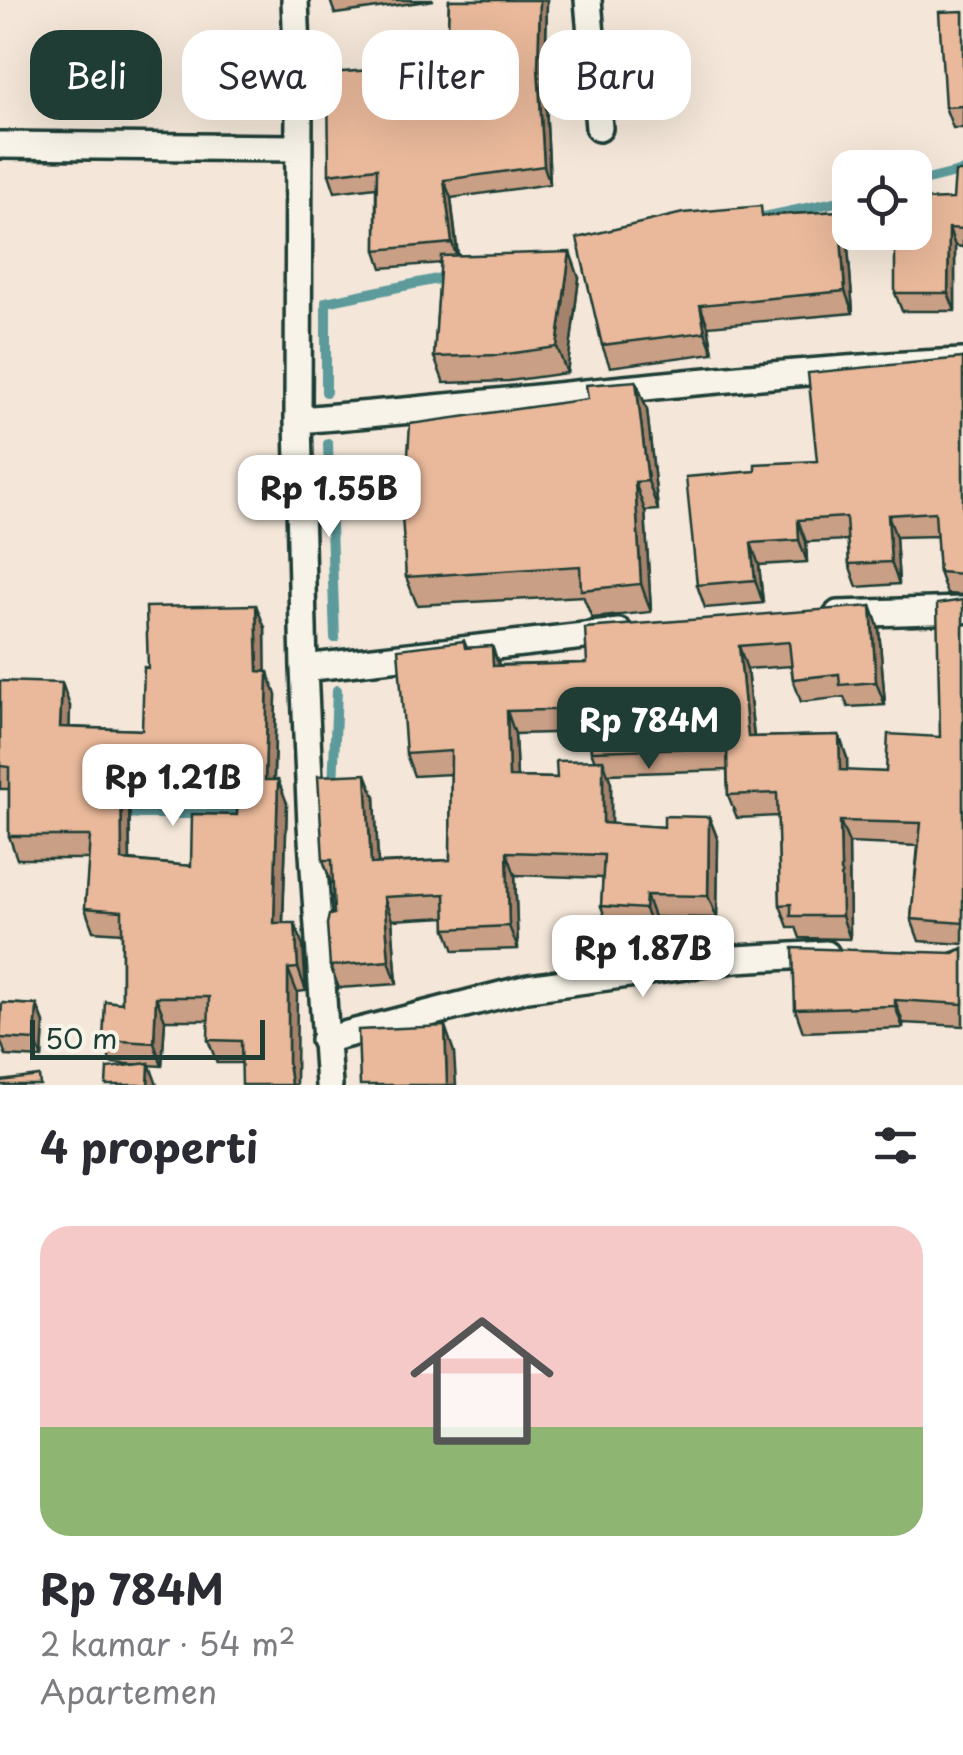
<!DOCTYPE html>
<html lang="id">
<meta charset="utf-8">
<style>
:root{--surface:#fff;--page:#f7f7f7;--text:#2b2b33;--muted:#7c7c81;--line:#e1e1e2;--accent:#1f3d34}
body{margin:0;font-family:"Playpen Sans",sans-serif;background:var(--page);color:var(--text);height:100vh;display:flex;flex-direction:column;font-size:38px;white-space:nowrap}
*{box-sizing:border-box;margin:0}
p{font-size:32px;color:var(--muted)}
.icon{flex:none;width:55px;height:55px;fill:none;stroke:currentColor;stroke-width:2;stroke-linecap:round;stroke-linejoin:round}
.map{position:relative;height:1085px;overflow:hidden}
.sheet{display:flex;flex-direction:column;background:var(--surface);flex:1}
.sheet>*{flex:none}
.guide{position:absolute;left:30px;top:30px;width:905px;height:90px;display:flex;gap:20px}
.buttons{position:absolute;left:832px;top:150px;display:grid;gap:20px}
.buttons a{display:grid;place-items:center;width:100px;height:100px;border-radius:20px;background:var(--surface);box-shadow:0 10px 40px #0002;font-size:50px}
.scale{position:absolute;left:30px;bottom:25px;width:235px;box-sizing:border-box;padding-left:10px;border:5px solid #1f3d34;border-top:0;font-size:28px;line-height:35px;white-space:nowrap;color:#1f3d34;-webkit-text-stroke:8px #f7f3e8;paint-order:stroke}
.price{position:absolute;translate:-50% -85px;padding:0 22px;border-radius:20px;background:#fff;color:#222;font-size:32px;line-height:65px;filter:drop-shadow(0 2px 5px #0008)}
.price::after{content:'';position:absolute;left:50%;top:60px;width:30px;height:22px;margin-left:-15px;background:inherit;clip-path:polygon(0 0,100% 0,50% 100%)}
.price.current{background:var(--accent);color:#fff}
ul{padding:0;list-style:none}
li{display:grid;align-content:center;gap:20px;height:530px;padding:0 40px}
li+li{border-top:2px solid var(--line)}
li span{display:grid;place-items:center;height:310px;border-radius:30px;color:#555}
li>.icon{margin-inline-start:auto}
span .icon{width:180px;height:180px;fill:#fffc;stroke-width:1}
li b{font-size:42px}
h2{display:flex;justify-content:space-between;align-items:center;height:120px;padding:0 40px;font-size:42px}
.chip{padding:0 35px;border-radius:30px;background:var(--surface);box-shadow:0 10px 40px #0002;font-size:35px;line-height:90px}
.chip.current{background:var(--accent);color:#fff}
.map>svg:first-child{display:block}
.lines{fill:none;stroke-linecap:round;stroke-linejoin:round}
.stream{stroke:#5d9a9b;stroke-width:10}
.street-casing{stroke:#1f3d34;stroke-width:32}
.street{stroke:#f7f3e8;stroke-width:25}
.wall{fill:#c99f85;stroke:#1f3d34;stroke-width:2.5;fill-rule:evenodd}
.shaded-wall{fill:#a4826c;stroke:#1f3d34;stroke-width:2.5}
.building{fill:#eab99b;stroke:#1f3d34;stroke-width:2.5;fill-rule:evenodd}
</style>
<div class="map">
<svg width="963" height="1085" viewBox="0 0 963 1085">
<rect width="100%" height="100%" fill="#f4e7d9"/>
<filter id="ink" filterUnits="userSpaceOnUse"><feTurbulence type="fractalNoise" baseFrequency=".01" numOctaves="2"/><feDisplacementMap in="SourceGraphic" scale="20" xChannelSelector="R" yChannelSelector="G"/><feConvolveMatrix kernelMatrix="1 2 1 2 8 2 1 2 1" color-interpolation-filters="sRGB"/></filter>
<g filter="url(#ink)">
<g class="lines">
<path class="stream" d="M 915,183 L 963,171
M 759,218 L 850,199
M 326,392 L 326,302 L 452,276
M 328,444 L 335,638
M 333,787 L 337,690
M 116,814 L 249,814"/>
<defs>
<path id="street" d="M 295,0 L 299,100 L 298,420 L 304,668 L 311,825 L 329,1085
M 588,0 L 599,128
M 0,145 L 298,148
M 298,420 C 520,403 741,372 963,362
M 838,614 L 963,610
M 304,668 L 619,632
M 324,1040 L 528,988 L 736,959 L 826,954"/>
</defs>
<use href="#street" class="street-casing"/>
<use href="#street" class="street"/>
</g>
<path class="wall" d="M 330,0 L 434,0 L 335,14 Z
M 449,0 L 547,0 L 545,85 L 550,184 L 451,198 L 458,255 L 579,278 L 567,373 L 509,381 L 444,383 L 434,357 L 441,263 L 382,268 L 376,250 L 376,187 L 335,192 L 329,174 L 447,65 Z
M 963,11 L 963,128 L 953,128 L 945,107 Z
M 963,172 L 963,247 L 955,246 L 955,311 L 902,311 L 895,293 L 953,199 Z
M 839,211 L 847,233 L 853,313 L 708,326 L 713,353 L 610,367 L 602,345 L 764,216 Z
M 963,358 L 963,595 L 947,594 L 939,572 L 937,536 L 896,537 L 899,584 L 857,587 L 849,564 L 848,540 L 806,542 L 807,562 L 759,565 L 763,603 L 705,608 L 697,585 L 755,471 L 817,461 Z
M 636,381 L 647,410 L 658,510 L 645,511 L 651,612 L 592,618 L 583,596 L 417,605 L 406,577 L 405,499 L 588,399 Z
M 963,600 L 963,944 L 919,941 L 911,919 L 918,846 L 849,843 L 850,939 L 800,938 L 796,927 L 788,927 L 780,905 L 778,816 L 737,818 L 728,795 L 727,770 L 608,774 L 611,783 L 611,824 L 664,827 L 709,817 L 718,840 L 717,918 L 654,917 L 653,932 L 609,929 L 601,906 L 603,878 L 515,875 L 518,949 L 454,951 L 446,929 L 446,917 L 392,920 L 397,984 L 339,988 L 330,966 L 334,914 L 333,883 L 331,883 L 323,860 L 375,797 L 378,863 L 450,860 L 451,774 L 414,776 L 406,754 L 464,641 L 467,648 L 492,646 L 499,665 L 587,663 L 871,606 L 879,629 L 885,705 L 848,707 L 844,697 L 801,702 L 793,679 L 791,666 L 747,669 L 754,737 L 839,735 L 847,758 L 847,771 L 886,772 L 940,737 ZM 590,732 L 591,751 L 595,761 L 557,778 L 517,777 L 515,734 Z
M 265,628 L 265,672 L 276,695 L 274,780 L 287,803 L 283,923 L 303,946 L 306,991 L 297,992 L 241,1063 L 217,1063 L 208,1040 L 209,1020 L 165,1020 L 162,1066 L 111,1063 L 103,1040 L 122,1003 L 122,933 L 93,931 L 85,908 L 89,859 L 17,859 L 9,836 L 9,789 L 0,789 L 0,681 L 70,706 L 69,727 L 142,730 ZM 129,786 L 238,789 L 237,815 L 191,866 L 130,860 Z
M 963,948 L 963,1026 L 903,1023 L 903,1028 L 803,1032 L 795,1009 Z
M 2,1003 L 37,1005 L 44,1023 L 42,1058 L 6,1056 L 0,1039 Z"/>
<path class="shaded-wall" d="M 540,0 L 547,0 L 545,85 L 550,184 L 544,166 L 538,67 Z
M 444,180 L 451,198 L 458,261 L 452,243 Z
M 839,211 L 847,233 L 853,313 L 845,291 Z
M 949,228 L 955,246 L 955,311 L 948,293 Z
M 570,252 L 579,278 L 567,373 L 557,347 Z
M 700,305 L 708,326 L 713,353 L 705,332 Z
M 636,381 L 647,410 L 658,510 L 648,481 Z
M 635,482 L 645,511 L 651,612 L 641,584 Z
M 888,515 L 896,537 L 899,584 L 891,562 Z
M 798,520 L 806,542 L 807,562 L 799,540 Z
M 751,543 L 759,565 L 763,603 L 755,580 Z
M 256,605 L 265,628 L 266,694 L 258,671 Z
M 871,606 L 879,629 L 885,705 L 876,682 Z
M 492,646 L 500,669 L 493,666 Z
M 739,646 L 747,669 L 756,760 L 748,737 Z
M 268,672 L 276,695 L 273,803 L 265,780 Z
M 62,683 L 70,706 L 69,749 L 60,727 Z
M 507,711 L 515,734 L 518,800 L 509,777 Z
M 839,735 L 847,758 L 848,793 L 840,770 Z
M 603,760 L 611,783 L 611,846 L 603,823 Z
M 121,763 L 129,786 L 130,882 L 122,860 Z
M 366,774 L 375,797 L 379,886 L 371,864 Z
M 278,780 L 287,803 L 282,946 L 274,923 Z
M 709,817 L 718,840 L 717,918 L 708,896 Z
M 840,821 L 849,843 L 850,939 L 842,916 Z
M 507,852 L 515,875 L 518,949 L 509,926 Z
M 646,895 L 654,917 L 653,932 L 645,909 Z
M 384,897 L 392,920 L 397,984 L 389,961 Z
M 295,923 L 303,946 L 306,991 L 298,968 Z
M 288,969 L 297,992 L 296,1085 L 291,1085 L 288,1062 Z
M 156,997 L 165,1020 L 162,1066 L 154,1043 Z
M 895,1000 L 903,1023 L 903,1028 L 895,1006 Z
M 37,1005 L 44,1023 L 42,1058 L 35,1040 Z
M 445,1026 L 454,1052 L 456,1085 L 447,1085 Z
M 149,1063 L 157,1085 L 148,1085 Z"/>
<path class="building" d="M 449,0 L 540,0 L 538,67 L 544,166 L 444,180 L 452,243 L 376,250 L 377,168 L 329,174 L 328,73 L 447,65 Z
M 963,11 L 963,106 L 945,107 L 939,12 Z
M 955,172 L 963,172 L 963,229 L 949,228 L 948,293 L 895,293 L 895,232 L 915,232 L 915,200 L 953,199 Z
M 761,206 L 762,216 L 839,211 L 845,291 L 700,305 L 705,332 L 602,345 L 577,238 L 683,213 Z
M 570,252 L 557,347 L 500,355 L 434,357 L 441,256 Z
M 963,358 L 963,574 L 939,572 L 935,512 L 888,515 L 891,562 L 849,564 L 846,517 L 798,520 L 799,540 L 751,543 L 755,580 L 697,585 L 686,477 L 755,471 L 755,464 L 817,461 L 808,373 Z
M 636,381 L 648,481 L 635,482 L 641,584 L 581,590 L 580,566 L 406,577 L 401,500 L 405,499 L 410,424 L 588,399 L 586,385 Z
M 963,600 L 963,923 L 911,919 L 921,823 L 840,821 L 842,916 L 791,916 L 791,904 L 780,905 L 777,793 L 728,795 L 727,747 L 591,751 L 589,709 L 507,711 L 509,777 L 557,778 L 556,761 L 603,760 L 603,823 L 664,827 L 664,816 L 709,817 L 708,896 L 646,895 L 645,909 L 601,906 L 604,855 L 507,852 L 509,926 L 446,929 L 445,894 L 384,897 L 389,961 L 330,966 L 327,924 L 329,915 L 334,914 L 332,860 L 323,860 L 318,776 L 366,774 L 371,864 L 450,860 L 451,751 L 406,754 L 398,649 L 464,641 L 465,648 L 492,646 L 493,666 L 587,663 L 585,628 L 871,606 L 876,682 L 840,685 L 839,674 L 793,679 L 789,642 L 739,646 L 748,737 L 839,735 L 840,770 L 886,772 L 888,734 L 940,737 L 937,604 Z
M 256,605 L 258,671 L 268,672 L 265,780 L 278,780 L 274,923 L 295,923 L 298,968 L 288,969 L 288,1062 L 291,1085 L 242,1085 L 241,1041 L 208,1040 L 209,997 L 156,997 L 154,1043 L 103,1040 L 105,1001 L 122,1003 L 122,911 L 85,908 L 90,836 L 9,836 L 9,767 L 0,766 L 0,681 L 62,683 L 60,727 L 142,730 L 144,667 L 148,668 L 146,607 ZM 121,763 L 239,767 L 237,815 L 192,814 L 191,866 L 122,860 Z
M 793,948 L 954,953 L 963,948 L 963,1004 L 895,1000 L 895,1006 L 795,1009 Z
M 2,1003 L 37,1005 L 35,1040 L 0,1038 Z
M 445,1026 L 447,1085 L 360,1085 L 358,1030 Z
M 149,1063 L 148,1085 L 106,1085 L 107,1068 Z
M 39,1076 L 40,1085 L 0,1085 L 0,1081 Z"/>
</g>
</svg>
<div class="buttons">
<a><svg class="icon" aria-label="locate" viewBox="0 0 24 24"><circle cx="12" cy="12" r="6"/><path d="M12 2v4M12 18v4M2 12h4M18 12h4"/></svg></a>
</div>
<div class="scale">50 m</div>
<b class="price" style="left:329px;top:540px">Rp 1.55B</b>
<b class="price current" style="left:649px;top:772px">Rp 784M</b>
<b class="price" style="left:173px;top:829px">Rp 1.21B</b>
<b class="price" style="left:643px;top:1000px">Rp 1.87B</b>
<div class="guide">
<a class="chip current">Beli</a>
<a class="chip">Sewa</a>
<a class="chip">Filter</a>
<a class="chip">Baru</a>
</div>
</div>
<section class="sheet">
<h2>4 properti<svg class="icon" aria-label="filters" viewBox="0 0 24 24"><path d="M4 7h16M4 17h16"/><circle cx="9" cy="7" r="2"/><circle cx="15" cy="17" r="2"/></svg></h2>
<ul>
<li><span style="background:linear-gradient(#f6c9c9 65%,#8fb573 0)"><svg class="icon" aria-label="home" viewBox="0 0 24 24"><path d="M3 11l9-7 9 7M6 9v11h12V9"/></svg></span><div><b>Rp 784M</b><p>2 kamar · 54 m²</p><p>Apartemen</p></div></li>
</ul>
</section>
